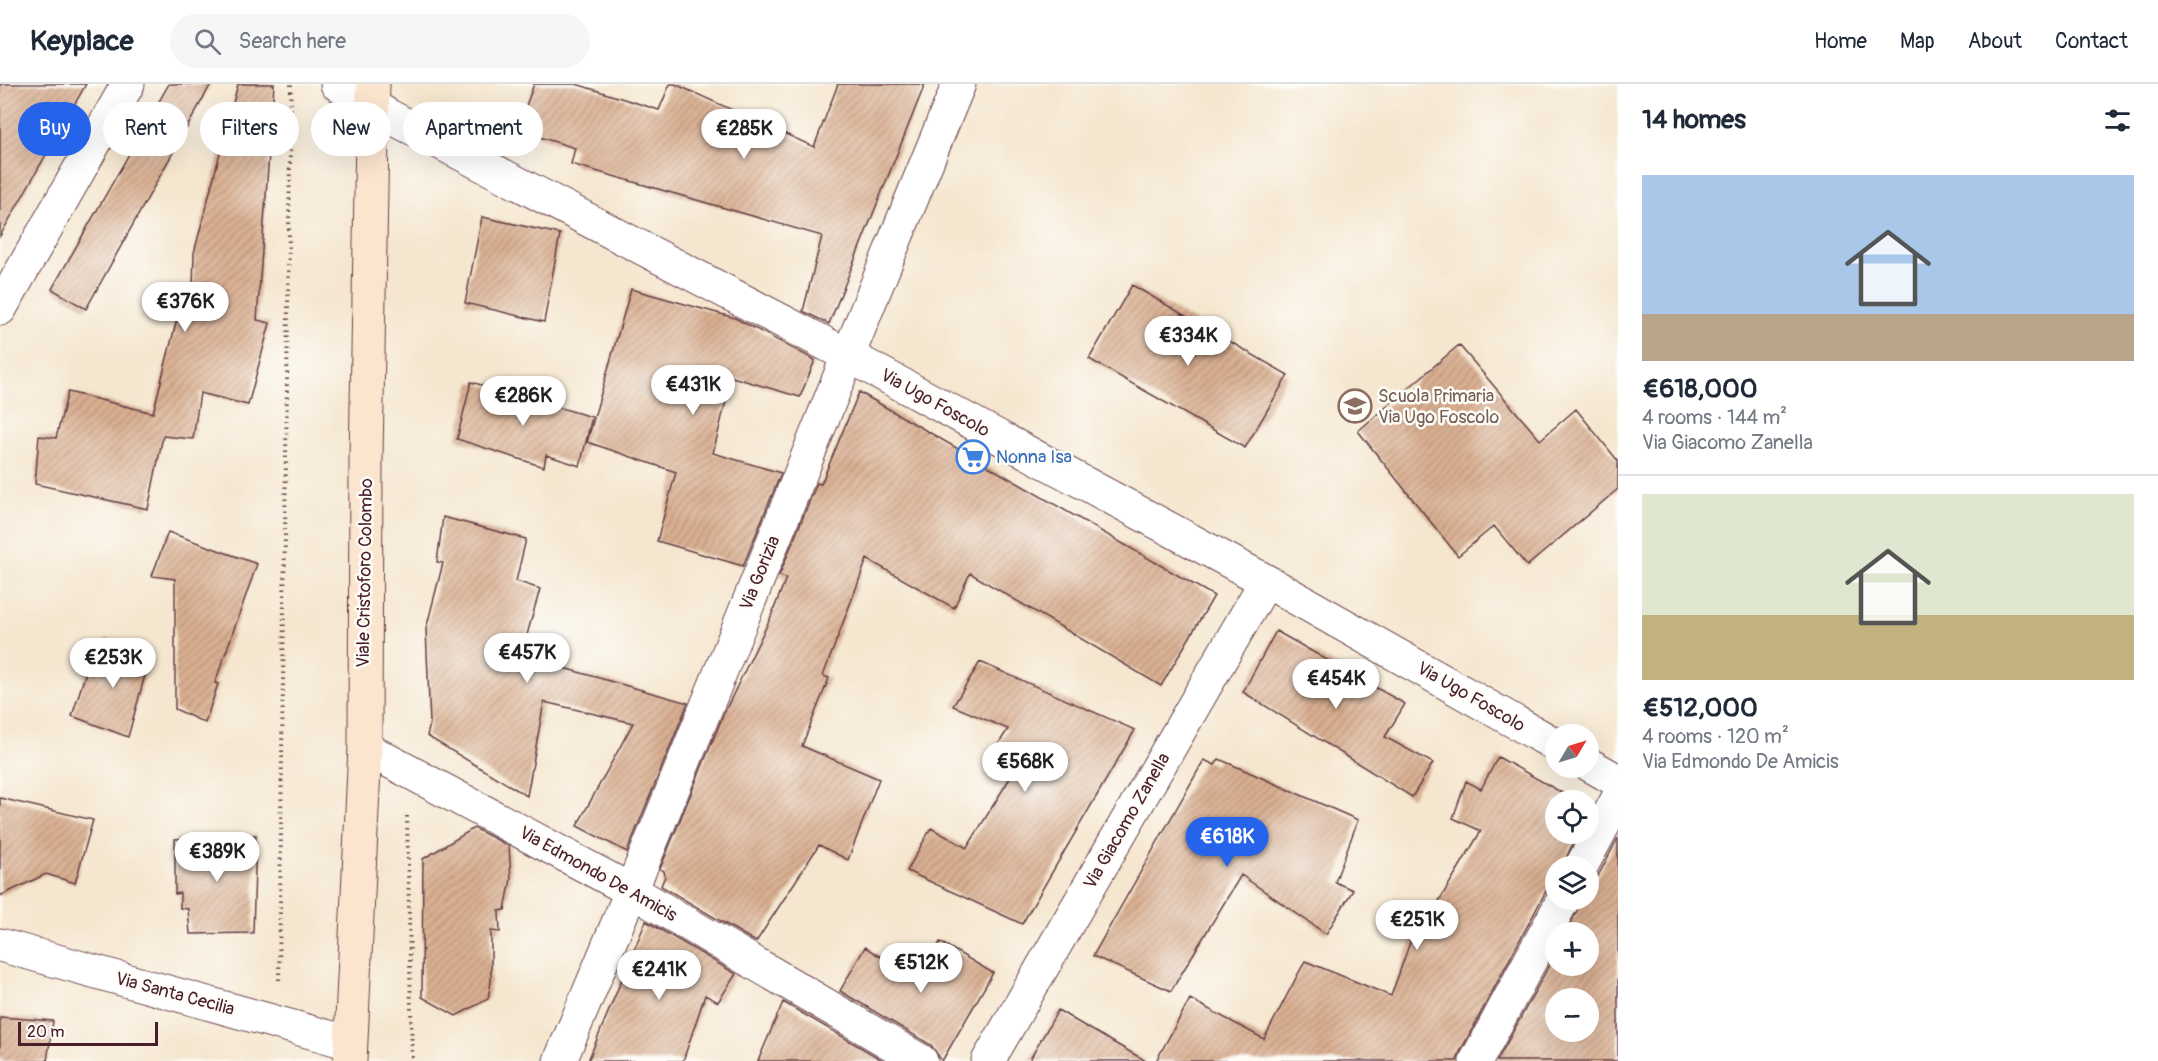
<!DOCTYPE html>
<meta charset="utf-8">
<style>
:root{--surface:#fff;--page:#f6f6f7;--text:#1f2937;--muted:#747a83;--line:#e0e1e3;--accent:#2563eb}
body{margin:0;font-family:Pangolin,sans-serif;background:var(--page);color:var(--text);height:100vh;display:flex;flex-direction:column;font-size:22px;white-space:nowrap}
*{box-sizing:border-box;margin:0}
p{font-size:20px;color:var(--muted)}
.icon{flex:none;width:33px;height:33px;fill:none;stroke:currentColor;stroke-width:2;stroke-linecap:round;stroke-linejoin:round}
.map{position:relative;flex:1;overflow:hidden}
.details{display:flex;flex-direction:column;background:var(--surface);width:540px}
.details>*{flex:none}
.hud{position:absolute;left:18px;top:18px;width:570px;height:54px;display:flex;gap:12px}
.needle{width:39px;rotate:52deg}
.controls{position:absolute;left:1545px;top:640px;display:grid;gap:12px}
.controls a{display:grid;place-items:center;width:54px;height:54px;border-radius:50%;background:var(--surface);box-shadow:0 6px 24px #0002;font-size:30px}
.scale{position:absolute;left:18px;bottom:15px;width:140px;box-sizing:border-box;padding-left:6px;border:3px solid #4a1f2b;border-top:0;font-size:16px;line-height:21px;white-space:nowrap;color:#4a1f2b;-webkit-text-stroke:4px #fdfcf7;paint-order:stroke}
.price{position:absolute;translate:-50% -51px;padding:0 14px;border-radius:21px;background:#fff;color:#222;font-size:20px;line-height:39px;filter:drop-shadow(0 2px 3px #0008)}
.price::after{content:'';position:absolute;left:50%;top:36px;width:18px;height:14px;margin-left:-9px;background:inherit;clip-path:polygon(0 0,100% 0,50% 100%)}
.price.on{background:var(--accent);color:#fff}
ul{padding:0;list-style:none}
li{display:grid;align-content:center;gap:12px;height:318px;padding:0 24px}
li+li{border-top:2px solid var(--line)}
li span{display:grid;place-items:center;height:186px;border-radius:0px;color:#555}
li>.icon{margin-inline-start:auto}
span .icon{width:108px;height:108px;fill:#fffc;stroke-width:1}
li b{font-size:26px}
h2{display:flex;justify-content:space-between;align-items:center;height:72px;padding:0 24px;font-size:26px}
.chip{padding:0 21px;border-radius:27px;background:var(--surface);box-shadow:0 6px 24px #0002;font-size:21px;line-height:54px}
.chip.on{background:var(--accent);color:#fff}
header{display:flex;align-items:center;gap:36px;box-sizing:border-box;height:84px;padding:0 30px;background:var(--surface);border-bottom:2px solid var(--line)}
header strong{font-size:28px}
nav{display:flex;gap:33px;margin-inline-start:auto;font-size:21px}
.search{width:420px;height:54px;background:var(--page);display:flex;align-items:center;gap:15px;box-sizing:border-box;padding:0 21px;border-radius:33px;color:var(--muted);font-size:22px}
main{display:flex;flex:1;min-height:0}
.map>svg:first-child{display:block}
.building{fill:url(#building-hatch);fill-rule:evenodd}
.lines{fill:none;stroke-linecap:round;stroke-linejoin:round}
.street-casing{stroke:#643d44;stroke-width:35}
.secondary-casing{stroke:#643d44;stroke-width:35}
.path{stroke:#643d44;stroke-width:4;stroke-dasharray:1.5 4.5;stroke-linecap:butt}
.street{stroke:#fff;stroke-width:33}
.secondary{stroke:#fce5cf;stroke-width:33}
.labels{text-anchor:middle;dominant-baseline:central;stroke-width:5;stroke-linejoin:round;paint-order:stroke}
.education-label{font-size:18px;fill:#785e54;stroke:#fdfcf7;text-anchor:start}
.street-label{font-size:18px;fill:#4a1f2b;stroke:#fdfcf7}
.shop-label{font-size:18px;fill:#366cbe;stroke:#fdfcf7;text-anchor:start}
</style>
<header>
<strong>Keyplace</strong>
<div class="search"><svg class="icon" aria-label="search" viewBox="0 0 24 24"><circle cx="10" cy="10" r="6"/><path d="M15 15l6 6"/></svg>Search here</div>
<nav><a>Home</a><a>Map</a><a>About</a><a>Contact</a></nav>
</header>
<main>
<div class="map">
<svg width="1618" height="977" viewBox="0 0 1618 977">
<defs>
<pattern id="building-hatch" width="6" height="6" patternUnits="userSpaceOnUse" patternTransform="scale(1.5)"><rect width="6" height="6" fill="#dab092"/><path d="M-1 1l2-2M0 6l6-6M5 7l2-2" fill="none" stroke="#b38f77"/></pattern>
</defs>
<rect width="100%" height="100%" fill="#fdfcf7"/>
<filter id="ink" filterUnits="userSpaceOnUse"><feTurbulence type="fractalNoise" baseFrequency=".0167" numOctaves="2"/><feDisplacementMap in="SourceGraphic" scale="12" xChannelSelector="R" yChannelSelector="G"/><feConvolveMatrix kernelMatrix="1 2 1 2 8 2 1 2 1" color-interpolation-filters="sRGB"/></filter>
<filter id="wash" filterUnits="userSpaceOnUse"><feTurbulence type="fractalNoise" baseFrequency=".008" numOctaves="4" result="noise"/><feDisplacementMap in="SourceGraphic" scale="24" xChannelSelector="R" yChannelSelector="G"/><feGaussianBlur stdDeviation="1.35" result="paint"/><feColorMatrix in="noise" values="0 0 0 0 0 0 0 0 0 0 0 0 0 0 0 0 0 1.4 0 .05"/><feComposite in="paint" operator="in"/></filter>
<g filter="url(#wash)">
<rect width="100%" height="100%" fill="#f5e6cf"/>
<g id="blocks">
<path class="building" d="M 0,0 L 86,0 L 0,152 Z
M 169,0 L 211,0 L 86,225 L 52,205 Z
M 238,0 L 274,0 L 257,236 L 270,239 L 248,321 L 200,309 L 193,355 L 163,352 L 148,425 L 35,400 L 39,352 L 56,354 L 68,308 L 153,329 L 179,227 L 192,235 L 194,169 Z
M 534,0 L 576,0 L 659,26 L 670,0 L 675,0 L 814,63 L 838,0 L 925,0 L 829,240 L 803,227 L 822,152 L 571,80 L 575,64 L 517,46 Z
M 482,133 L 560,150 L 544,238 L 465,219 Z
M 1132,201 L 1288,291 L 1245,364 L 1089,275 Z
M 631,205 L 735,234 L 815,276 L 800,313 L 732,293 L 713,369 L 781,389 L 743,482 L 657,457 L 676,388 L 587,358 Z
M 1459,261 L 1540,356 L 1576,325 L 1618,377 L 1618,405 L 1527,482 L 1494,442 L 1458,472 L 1358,347 Z
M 471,298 L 592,333 L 580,382 L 546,371 L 544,383 L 457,355 Z
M 859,308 L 1214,512 L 1161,602 L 970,489 L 954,524 L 867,475 L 823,592 L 829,594 L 802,662 L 879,695 L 848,776 L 819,761 L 756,858 L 661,802 L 665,792 L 664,787 L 660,785 L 724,629 L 770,535 L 786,494 L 779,492 L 817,399 L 821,400 Z
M 443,433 L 526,455 L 516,497 L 540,505 L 521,572 L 688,619 L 627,768 L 577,742 L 633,639 L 544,618 L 527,712 L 427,652 L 430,640 L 426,545 L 443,479 L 437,478 Z
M 168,448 L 257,480 L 215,599 L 218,600 L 205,639 L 175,625 L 175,495 L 152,492 Z
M 1276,547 L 1405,620 L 1385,653 L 1433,679 L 1412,713 L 1243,608 Z
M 106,554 L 150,573 L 128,653 L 72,632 L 86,588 L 93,590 Z
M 980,578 L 1135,646 L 1022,840 L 907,787 L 931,744 L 967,764 L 1010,694 L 985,681 L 1008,645 L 953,622 Z
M 1498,673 L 1577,717 L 1556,717 L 1556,750 L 1577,750 L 1562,783 L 1556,783 L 1556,799 L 1546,807 L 1460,968 L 1457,977 L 1156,977 L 1190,915 L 1264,955 L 1305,877 L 1391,912 L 1419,833 L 1427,837 L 1481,747 L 1453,734 L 1466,697 L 1481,705 Z
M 1219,675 L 1358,736 L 1335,798 L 1353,806 L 1326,850 L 1241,791 L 1171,907 L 1093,872 L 1204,676 L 1215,681 Z
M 0,714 L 93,736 L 75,799 L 46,790 L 0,812 Z
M 474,744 L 509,762 L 511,795 L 505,826 L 499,827 L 500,848 L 491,847 L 491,898 L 488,915 L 456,932 L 422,913 L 423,775 Z
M 256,751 L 253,849 L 190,850 L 188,825 L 180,824 L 180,809 L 175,810 L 175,755 Z
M 1618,754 L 1618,977 L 1497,977 L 1556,869 L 1556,882 L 1588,882 L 1588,849 L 1566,849 L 1582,816 L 1588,816 L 1588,800 L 1598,792 ZM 1556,915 L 1588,915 L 1588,948 L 1556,948 Z
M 646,837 L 736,890 L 718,918 L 705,911 L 683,977 L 588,977 Z
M 940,858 L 993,889 L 942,977 L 931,961 L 840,907 L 865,863 L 919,897 Z
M 783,918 L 884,977 L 758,977 Z
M 1058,926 L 1076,937 L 1146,977 L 1029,977 Z
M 0,933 L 53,937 L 47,977 L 0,977 Z"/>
</g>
</g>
<g filter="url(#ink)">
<use href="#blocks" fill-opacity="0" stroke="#643d44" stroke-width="1.5"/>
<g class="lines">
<defs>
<path id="street" d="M 337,0 L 389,32 L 847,271 L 1266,497 L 1556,661
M 0,225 L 128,0
M 365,664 L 632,807 L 921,977
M 1588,680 L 1618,697
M 1581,783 L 1618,714
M 0,861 L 350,959
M 560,977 C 698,653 824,325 959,0
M 988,977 L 1266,497
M 1476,977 L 1563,816"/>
<path id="secondary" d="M 350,977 L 365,664 L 366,373 L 373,0"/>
</defs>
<use href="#street" class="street-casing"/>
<use href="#secondary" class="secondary-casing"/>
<path class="path" d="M 407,732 L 412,977
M 279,896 L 291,0"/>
<use href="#street" class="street"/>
<use href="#secondary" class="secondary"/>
</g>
</g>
<defs>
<symbol id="school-ring" viewBox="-11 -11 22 22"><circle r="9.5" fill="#fdfcf7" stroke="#8d6e63" stroke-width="1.5"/><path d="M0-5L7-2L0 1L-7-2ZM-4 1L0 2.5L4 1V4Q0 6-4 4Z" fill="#8d6e63"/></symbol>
<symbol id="supermarket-ring" viewBox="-11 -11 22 22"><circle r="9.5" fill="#fdfcf7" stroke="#3f7fe0" stroke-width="1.5"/><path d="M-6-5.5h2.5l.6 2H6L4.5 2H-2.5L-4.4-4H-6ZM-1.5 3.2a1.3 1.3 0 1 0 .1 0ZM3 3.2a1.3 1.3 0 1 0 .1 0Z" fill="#3f7fe0"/></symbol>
</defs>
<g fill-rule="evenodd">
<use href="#school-ring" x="1336" y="303" width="38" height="38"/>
<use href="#supermarket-ring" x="954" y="354" width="38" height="38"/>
</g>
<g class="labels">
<g class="education-label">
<text x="1378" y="312">Scuola Primaria<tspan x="1378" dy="21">Via Ugo Foscolo</tspan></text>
</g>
<g class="street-label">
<text transform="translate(935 319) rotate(29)">Via Ugo Foscolo</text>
<text transform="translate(365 489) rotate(-89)">Viale Cristoforo Colombo</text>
<text transform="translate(760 489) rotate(-68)">Via Gorizia</text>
<text transform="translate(1471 613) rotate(30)">Via Ugo Foscolo</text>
<text transform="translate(1127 737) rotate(-60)">Via Giacomo Zanella</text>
<text transform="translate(598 790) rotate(29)">Via Edmondo De Amicis</text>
<text transform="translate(175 910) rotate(15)">Via Santa Cecilia</text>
</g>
<g class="shop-label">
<text x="996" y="373">Nonna Isa</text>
</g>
</g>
</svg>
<div class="controls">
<a><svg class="needle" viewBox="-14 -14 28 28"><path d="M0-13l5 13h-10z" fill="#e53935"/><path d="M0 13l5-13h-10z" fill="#747a83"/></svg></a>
<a><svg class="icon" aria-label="locate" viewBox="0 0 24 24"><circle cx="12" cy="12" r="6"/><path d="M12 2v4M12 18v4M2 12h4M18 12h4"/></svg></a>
<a><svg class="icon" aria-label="layers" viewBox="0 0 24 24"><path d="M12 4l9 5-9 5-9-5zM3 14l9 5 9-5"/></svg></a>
<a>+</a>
<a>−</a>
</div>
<div class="scale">20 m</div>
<b class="price" style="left:744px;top:76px">€285K</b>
<b class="price" style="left:185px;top:249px">€376K</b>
<b class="price" style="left:1188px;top:283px">€334K</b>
<b class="price" style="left:693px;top:332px">€431K</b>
<b class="price" style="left:523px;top:343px">€286K</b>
<b class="price" style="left:527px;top:600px">€457K</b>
<b class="price" style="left:113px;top:605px">€253K</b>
<b class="price" style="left:1336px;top:626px">€454K</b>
<b class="price" style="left:1025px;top:709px">€568K</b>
<b class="price on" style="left:1227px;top:784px">€618K</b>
<b class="price" style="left:217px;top:799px">€389K</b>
<b class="price" style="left:1417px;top:867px">€251K</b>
<b class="price" style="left:921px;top:910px">€512K</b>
<b class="price" style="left:659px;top:917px">€241K</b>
<div class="hud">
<a class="chip on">Buy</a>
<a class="chip">Rent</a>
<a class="chip">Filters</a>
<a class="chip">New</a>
<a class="chip">Apartment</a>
</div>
</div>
<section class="details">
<h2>14 homes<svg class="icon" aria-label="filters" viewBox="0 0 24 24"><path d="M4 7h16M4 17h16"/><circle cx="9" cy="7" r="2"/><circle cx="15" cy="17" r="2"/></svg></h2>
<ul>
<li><span style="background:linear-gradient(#a9c7e8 75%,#b9a48a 0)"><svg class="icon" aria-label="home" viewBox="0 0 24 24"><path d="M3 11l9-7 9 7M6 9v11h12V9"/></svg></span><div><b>€618,000</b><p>4 rooms · 144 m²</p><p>Via Giacomo Zanella</p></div></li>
<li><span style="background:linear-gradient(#dfe7d0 65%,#c2b280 0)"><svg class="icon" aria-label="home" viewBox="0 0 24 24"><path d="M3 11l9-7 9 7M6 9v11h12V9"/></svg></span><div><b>€512,000</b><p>4 rooms · 120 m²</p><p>Via Edmondo De Amicis</p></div></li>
</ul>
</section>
</main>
